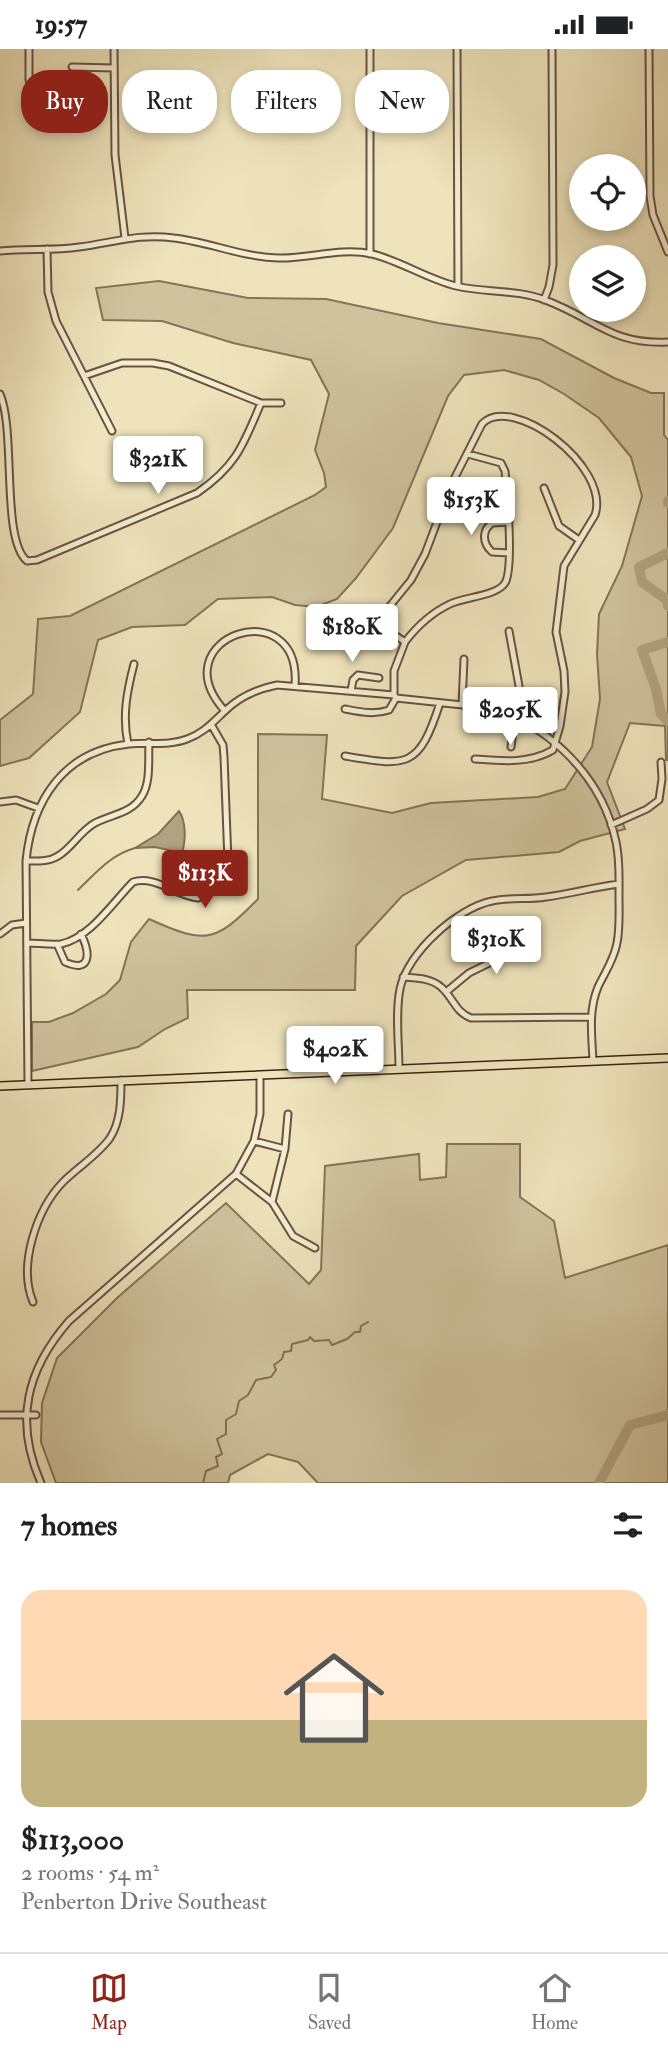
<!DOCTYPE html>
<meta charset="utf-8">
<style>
:root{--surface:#fff;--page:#f6f6f6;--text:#202124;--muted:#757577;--line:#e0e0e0;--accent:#8f2418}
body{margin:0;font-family:"IM FELL Double Pica",serif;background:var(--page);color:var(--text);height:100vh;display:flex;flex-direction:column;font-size:26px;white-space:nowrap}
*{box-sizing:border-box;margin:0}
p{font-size:23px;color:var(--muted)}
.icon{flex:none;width:38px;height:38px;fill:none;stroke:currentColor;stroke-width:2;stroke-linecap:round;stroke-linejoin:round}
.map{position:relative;height:1434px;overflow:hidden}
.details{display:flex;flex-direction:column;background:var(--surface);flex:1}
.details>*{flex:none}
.top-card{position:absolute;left:21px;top:21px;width:626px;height:63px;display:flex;gap:14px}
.tools{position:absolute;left:569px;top:105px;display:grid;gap:14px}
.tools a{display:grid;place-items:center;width:77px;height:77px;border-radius:50%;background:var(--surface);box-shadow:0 4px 10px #0003;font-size:35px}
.price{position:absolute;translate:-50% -60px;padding:0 16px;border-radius:7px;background:#fff;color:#222;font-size:23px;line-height:46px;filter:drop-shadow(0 2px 4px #0008)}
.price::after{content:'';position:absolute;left:50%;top:42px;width:21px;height:16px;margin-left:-10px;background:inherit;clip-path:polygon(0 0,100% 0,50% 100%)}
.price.selected{background:var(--accent);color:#fff}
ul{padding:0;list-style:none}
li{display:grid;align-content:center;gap:14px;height:371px;padding:0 21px}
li+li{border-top:2px solid var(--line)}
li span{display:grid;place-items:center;height:217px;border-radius:21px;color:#555}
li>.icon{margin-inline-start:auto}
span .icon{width:126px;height:126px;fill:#fffc;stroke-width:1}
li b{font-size:30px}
h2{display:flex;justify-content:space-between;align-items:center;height:84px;padding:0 21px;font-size:30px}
.tag{padding:0 24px;border-radius:28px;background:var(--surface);box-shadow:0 4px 10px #0003;font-size:24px;line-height:63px}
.tag.selected{background:var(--accent);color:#fff}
.status{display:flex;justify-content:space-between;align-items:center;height:49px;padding:0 35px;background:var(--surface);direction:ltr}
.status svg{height:19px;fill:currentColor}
.tabs{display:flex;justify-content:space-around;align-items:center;height:98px;border-top:2px solid var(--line);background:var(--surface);font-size:19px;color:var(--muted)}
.tabs a{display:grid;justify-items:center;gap:4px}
.tabs .selected{color:var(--accent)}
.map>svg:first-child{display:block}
.green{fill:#cfc39e;stroke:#847458;stroke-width:2}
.water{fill:#b1a281;stroke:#817054;stroke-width:2}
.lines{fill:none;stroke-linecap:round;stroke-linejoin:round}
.stream{stroke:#817054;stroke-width:2}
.river{stroke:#b1a281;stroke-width:10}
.minor-casing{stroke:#67543c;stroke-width:9}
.major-casing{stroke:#3a2411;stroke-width:10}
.minor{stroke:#f4edd3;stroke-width:5}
.major{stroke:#eee3bb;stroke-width:7}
</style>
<div class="status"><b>19:57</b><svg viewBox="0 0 49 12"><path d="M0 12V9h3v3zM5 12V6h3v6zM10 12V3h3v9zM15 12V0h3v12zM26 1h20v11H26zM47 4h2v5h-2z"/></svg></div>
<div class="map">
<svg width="668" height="1434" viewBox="0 0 668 1434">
<rect width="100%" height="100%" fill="#eee3bb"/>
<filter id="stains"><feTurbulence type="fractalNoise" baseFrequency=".00286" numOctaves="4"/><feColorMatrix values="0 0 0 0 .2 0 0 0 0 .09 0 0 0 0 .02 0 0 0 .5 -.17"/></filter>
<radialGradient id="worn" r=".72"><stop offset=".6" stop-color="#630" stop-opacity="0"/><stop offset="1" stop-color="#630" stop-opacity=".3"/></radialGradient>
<path class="green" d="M 159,232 L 248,249 L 326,250 L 438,274 L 541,290 L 614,329 L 651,344 L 664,344 L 664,386 L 668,391 L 668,711 L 666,711 L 665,677 L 630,674 L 607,733 L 625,780 L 580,792 L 559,803 L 466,811 L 402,847 L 356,897 L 355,941 L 187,941 L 188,969 L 165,980 L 138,998 L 32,1022 L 32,973 L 49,973 L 73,964 L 106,945 L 120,931 L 131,893 L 149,870 C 205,895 214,895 258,850 L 258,685 L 327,686 L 322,750 L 392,764 L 431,754 L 538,748 L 565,740 L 592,698 L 600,650 L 597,605 L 599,565 L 622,517 L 642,447 L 631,408 L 599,369 L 564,345 L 539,331 L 504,321 L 464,326 L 448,347 L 393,479 L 356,529 L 337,550 L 316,558 L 295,556 L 272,548 L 218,550 L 185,576 L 132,578 L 98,591 L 80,663 L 29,709 L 0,717 L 0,671 L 33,645 L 38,570 L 70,567 L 315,446 L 326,438 L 324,424 L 315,401 L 329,345 L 311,311 L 233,294 L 162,272 L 103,271 L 96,239 Z
M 447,1095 L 520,1095 L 520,1148 L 554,1172 L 565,1229 L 668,1196 L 668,1434 L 318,1434 L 298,1413 L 268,1405 L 230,1426 L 228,1434 L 56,1434 L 41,1393 L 42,1354 L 57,1309 L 117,1249 L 226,1154 L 309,1235 L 321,1221 L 325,1117 L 419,1105 L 420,1131 L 446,1128 Z"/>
<path class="water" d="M 179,762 C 186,772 186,791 182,804 L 155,798 L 135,799 L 158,785 Z"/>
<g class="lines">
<path class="stream" d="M 78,841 C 96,824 110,806 135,799
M 203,1434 L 206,1422 L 218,1417 L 216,1408 L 222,1405 L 217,1390 L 226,1385 L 226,1371 L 236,1365 L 239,1352 L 248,1346 L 256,1331 L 271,1328 L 276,1321 L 274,1316 L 282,1310 L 284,1303 L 291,1302 L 292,1295 L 308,1291 L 310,1288 L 314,1292 L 329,1291 L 332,1296 L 347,1290 L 355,1283 L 360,1283 L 361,1277 L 368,1273"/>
<path class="river" d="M 668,452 L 668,454
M 668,504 L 639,518 L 642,533 L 667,551 L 668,557
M 668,593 L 642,601 L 656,640 L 661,665 L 668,672
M 599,1434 L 630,1376 L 668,1366"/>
<defs>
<path id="minor" d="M 29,0 L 29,31
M 114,0 L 115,106 L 125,189
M 370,0 L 370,205
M 457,0 L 458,237
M 649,0 L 650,147 L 653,166 L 668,203
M 72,18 L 114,19
M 47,200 L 48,243 L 56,272 L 112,382
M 0,202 C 26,199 53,202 79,198 C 112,194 139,184 174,189 C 209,193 242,208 278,209 C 309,210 340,198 372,205 C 401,212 427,230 456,237 C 486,244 516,240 545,251 C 594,269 611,296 668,293
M 544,251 L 549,238 L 553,216 L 552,0
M 84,327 L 122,314 L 153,314 L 169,317 L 261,354 L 281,354
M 0,345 C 16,382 1,491 27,512 L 37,511 L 197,444 C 236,417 243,397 261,354
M 544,439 L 559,477 L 579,491
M 508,473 L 492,474 C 481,482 483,495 492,503 L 509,504
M 509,582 L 519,637 L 511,698
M 334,588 L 364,585 L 384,574
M 405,593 C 418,576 431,564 450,555 C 464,548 497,547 505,534 C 514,519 507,442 505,422 L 501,414 L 468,405
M 351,642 L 353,631 L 358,626 L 379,629
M 394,646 L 394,622 L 405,593 L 389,582 L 384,574 L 385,563 L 411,531 L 425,505 L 451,436 L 482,375 C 511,343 611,417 595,466 L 564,517 L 556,583 L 564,622 L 565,643 L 560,677 L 553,701 C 529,715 501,712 475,710
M 462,656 L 464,610
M 345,660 C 361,663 374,666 389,661 L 396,649
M 225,662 C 158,588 302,540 295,637
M 128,695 C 122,667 127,642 134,615
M 345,707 C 408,718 419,719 440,654
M 0,753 L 16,751 L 38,759
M 611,776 L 647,760 L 659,751 L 662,730 L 661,713
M 26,812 C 37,812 49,813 58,807 C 72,799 80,782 95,774 C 112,765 131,765 142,747 C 151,733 148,710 149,693
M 0,885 L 12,876 L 26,874
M 27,894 C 37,894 50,896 61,895 C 90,889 113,853 133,833 C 155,826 176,847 198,849 L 207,846 L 221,833 L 228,812 L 224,708 L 223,696 L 212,677
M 57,895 L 65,913 C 92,925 90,903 81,885
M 403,928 C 416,929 431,929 441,938 C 453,948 455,963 471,969 L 591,968
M 446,943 L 469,924 L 534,892
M 399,1020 C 399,995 395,965 400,940 C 407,904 457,859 492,852 C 510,848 528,851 546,848 C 570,845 594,838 619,835
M 28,1035 L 26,812 C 32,752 63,702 129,695 C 148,693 169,697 187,690 C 204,684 213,673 225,662 C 240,647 257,640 277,636 L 394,646 L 396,649 L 491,659 C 552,678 603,730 616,793 C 620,811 619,829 619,846 C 619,862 620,879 617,894 C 614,911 605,923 598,938 C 588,962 592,988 593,1012
M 254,1092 L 285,1100
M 236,1125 L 272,1153 L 293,1187 L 315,1199
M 272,1153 L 285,1100 L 288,1065
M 33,1253 C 18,1217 36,1161 63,1133 C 78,1118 98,1106 110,1089 C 121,1072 121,1050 121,1031
M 0,1366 L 36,1366
M 41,1434 C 14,1373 26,1321 69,1272 L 236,1125 L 254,1092 L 260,1065 L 260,1026"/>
<path id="major" d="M 0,1037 L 668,1009"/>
</defs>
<use href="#minor" class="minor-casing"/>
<use href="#major" class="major-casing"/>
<use href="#minor" class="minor"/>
<use href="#major" class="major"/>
</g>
<rect width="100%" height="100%" filter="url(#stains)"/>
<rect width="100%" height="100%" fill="url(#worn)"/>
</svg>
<div class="tools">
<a><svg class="icon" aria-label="locate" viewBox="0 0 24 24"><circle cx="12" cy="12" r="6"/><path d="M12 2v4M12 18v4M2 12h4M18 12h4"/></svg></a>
<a><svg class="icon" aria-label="layers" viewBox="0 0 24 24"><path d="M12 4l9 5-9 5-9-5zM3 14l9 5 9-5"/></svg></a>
</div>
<b class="price" style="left:158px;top:447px">$321K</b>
<b class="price" style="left:471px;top:488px">$153K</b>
<b class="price" style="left:352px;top:615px">$180K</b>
<b class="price" style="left:510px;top:698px">$205K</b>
<b class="price selected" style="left:205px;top:861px">$113K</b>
<b class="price" style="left:496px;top:927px">$310K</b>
<b class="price" style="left:335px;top:1037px">$402K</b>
<div class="top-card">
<a class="tag selected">Buy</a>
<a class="tag">Rent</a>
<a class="tag">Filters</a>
<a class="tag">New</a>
</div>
</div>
<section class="details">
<h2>7 homes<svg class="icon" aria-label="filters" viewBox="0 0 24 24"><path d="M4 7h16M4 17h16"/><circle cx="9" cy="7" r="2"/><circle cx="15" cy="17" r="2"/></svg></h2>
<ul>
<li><span style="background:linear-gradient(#ffd9b3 60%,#c2b280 0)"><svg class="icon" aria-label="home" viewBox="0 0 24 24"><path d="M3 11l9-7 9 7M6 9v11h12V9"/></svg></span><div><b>$113,000</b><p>2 rooms · 54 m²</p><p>Penberton Drive Southeast</p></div></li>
</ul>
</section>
<nav class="tabs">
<a class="selected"><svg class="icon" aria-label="map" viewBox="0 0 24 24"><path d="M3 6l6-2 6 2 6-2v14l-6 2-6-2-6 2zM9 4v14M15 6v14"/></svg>Map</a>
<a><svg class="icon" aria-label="saved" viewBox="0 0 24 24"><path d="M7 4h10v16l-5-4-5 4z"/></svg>Saved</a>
<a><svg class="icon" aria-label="home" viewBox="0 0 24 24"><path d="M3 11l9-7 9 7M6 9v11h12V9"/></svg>Home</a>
</nav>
